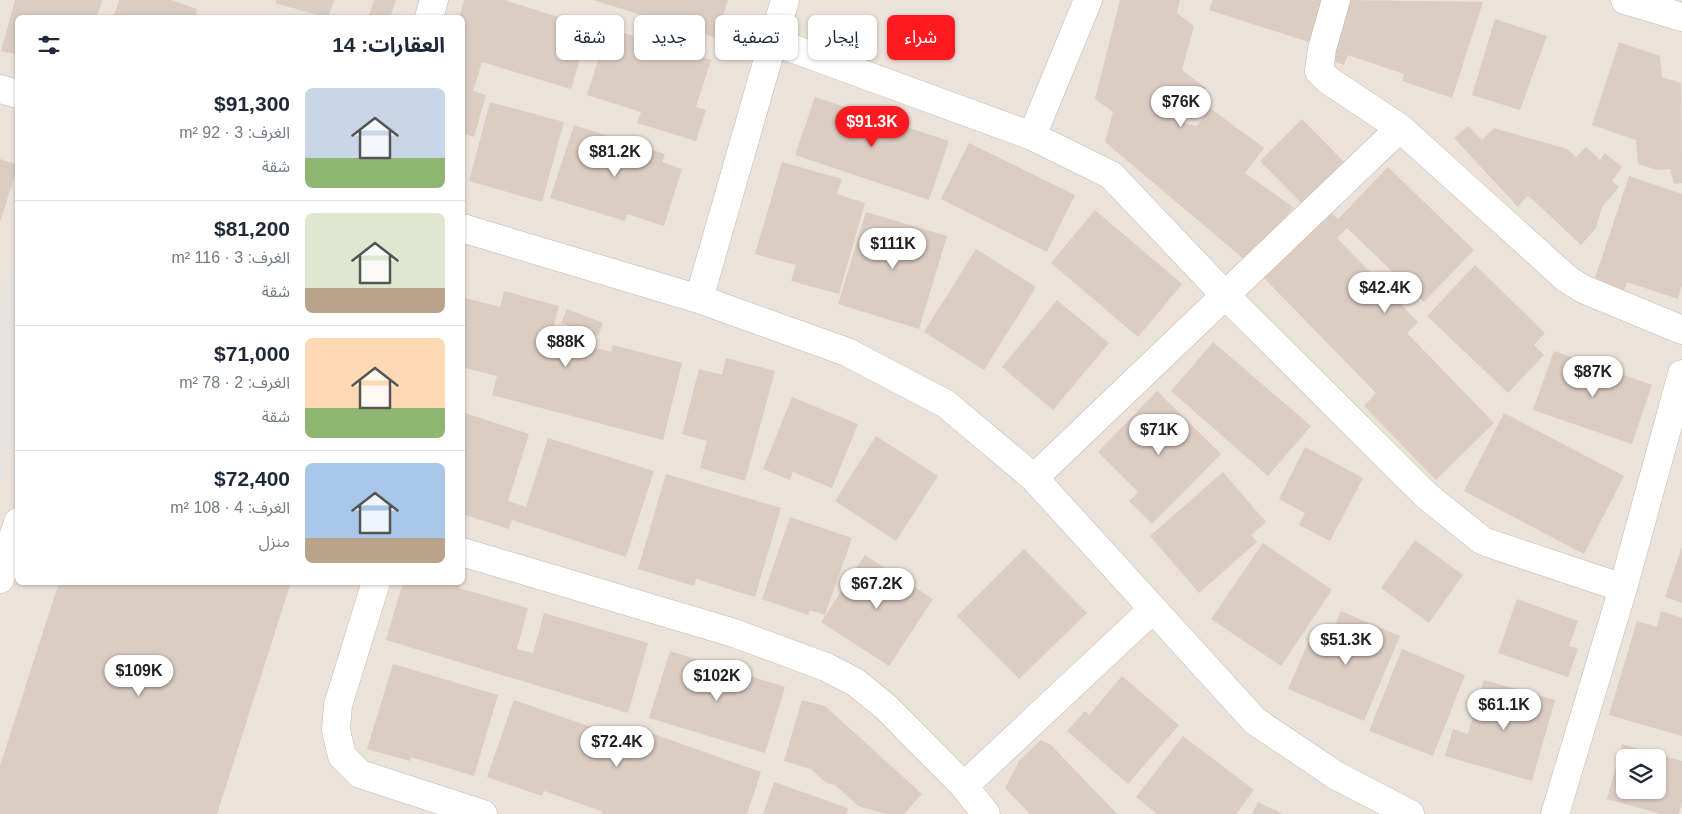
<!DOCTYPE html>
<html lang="ar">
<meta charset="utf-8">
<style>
:root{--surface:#fff;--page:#f2f2f3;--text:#1f2937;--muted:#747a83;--line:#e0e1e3;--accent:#ff1a22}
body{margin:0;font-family:Arial,"Noto Sans Arabic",sans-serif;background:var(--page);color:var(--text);direction:rtl;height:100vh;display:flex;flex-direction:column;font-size:19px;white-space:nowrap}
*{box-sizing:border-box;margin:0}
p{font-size:16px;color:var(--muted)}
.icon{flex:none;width:28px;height:28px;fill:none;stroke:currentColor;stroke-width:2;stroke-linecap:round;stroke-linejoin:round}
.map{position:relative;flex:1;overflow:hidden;direction:ltr}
.details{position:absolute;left:15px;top:15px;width:450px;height:570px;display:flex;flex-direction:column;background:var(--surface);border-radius:8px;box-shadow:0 1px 4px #0004;direction:rtl}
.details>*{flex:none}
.guide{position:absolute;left:480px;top:15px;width:475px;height:45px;direction:rtl;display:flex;gap:10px}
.controls{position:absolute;left:1616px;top:749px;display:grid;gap:10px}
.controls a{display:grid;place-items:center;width:50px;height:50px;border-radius:8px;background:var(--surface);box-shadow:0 1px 4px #0004;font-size:25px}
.price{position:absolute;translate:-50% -42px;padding:0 11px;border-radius:18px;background:#fff;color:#222;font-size:16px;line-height:32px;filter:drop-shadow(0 1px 2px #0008)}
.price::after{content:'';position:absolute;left:50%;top:30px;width:15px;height:11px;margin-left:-8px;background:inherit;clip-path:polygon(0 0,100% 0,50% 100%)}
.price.selected{background:var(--accent);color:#fff}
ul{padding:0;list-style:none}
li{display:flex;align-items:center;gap:15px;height:125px;padding:0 20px}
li+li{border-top:1px solid var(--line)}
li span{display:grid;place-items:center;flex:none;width:140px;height:100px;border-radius:8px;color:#555}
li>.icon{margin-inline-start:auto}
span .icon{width:60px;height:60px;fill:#fffc;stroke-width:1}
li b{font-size:21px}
h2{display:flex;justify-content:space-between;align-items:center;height:60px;padding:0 20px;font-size:21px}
.chip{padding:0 18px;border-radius:8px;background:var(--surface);box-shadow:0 1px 4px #0004;font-size:18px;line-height:45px}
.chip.selected{background:var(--accent);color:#fff}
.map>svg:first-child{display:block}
.residential{fill:#ebe2d9;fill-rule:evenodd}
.parking{fill:#e5e2e0}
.building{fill:#dccdc3;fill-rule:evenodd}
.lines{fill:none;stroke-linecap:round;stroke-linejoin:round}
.minor-casing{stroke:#c3b7ad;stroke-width:29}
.minor{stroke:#fff;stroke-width:28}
</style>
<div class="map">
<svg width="1682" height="814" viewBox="0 0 1682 814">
<rect width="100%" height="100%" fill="#f6f1eb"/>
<path class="residential" d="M 0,0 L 1682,0 L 1682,814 L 0,814 ZM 18,18 L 462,18 L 462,582 L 18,582 ZM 1625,758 L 1658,758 L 1658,790 L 1625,790 Z"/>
<path class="parking" d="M 17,253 L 17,431 L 0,485 L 0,305 Z"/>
<path class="building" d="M 15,0 L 102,0 L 97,18 L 18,18 L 18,55 L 1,51 Z
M 119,0 L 171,0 L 197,9 L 195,18 L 113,18 Z
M 276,0 L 334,0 L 328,18 L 275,3 Z
M 374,0 L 396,0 L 390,18 L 369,15 Z
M 464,0 L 504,0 L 590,27 L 571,89 L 482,62 L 473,91 L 486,95 L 474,137 L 462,133 L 462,18 L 459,18 Z
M 593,0 L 728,0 L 716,38 Z
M 1120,0 L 1180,0 L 1177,13 L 1194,26 L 1182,70 L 1206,88 L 1186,117 L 1184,123 L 1197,126 L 1210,108 L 1264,148 L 1245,173 L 1294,208 L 1245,260 L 1105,142 L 1113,112 L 1095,99 Z
M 1213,0 L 1326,0 L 1312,43 L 1209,10 Z
M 1347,0 L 1483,2 L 1452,98 L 1402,81 L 1404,74 L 1348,55 L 1344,65 L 1327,59 Z
M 1495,19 L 1547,36 L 1520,110 L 1472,95 Z
M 608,28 L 711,60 L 696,107 L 706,110 L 696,141 L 637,123 L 641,112 L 587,95 Z
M 1619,42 L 1660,56 L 1662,77 L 1681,83 L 1682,183 L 1674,184 L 1670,169 L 1657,170 L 1638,164 L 1636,140 L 1592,125 Z
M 815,97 L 949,141 L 929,200 L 795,155 Z
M 490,102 L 564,122 L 542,202 L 469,181 Z
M 1302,119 L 1351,169 L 1308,210 L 1260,161 Z
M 574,125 L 665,154 L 662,162 L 682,169 L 664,226 L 627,214 L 625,221 L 550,198 Z
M 1468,126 L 1482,140 L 1494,128 L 1567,149 L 1576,157 L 1586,147 L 1600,160 L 1605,153 L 1622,167 L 1612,181 L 1619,187 L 1602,207 L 1596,228 L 1581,245 L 1531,198 L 1527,196 L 1518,207 L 1454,138 Z
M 969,143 L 1075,195 L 1047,252 L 941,199 Z
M 0,159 L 18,165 L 0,222 Z
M 782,162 L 842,179 L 837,194 L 865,203 L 839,294 L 791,281 L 796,265 L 755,254 Z
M 1388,167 L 1474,250 L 1424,302 L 1347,228 L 1337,238 L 1418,322 L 1407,333 L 1494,423 L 1436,480 L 1364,406 L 1376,393 L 1259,273 L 1326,207 L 1338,219 Z
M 1629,176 L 1682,194 L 1682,285 L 1678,299 L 1627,282 L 1622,296 L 1592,287 Z
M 1095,210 L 1182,284 L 1138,337 L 1051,263 Z
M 866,212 L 947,236 L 919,329 L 838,304 Z
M 976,249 L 1036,287 L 984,370 L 924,332 Z
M 1475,265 L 1545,333 L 1534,345 L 1544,355 L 1508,393 L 1427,316 Z
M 504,291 L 559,306 L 551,336 L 611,352 L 613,345 L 682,363 L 663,440 L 492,395 L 497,376 L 462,367 L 462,297 L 500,307 Z
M 1057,300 L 1109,343 L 1053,410 L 1002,367 Z
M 567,309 L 603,323 L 598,336 L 561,323 Z
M 1213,342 L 1311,426 L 1268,476 L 1171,391 Z
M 1554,351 L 1652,385 L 1632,444 L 1533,410 Z
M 726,358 L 775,371 L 745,481 L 700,468 L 707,441 L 682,434 L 699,369 L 722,375 Z
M 1157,391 L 1221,454 L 1152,524 L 1129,501 L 1138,492 L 1098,452 Z
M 792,397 L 858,424 L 832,488 L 793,472 L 790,480 L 763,469 Z
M 462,412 L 529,434 L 508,501 L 526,507 L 548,438 L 654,471 L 626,557 L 512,520 L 509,529 L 462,514 Z
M 1504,413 L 1624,476 L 1584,554 L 1464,491 Z
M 876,436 L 938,476 L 896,541 L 835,501 Z
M 1305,447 L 1363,478 L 1330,541 L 1299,525 L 1305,513 L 1279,499 Z
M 1223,472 L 1266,522 L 1251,535 L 1257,542 L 1199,593 L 1150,536 Z
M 666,474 L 781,508 L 755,597 L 696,579 L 694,586 L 638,569 Z
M 790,517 L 852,538 L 825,615 L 810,610 L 808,615 L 762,599 Z
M 1415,540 L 1463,575 L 1429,623 L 1381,588 Z
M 1263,543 L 1332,590 L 1281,666 L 1211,619 Z
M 1682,547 L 1682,603 L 1665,597 Z
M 1024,549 L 1087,613 L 1019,679 L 957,616 Z
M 865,555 L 933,599 L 889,666 L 821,622 Z
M 59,582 L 291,582 L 217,814 L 0,814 L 0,766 Z
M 403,582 L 461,582 L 459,588 L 528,608 L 517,649 L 533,653 L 544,613 L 648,643 L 628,713 L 386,640 Z
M 1517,599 L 1578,621 L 1569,646 L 1578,649 L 1568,677 L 1498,653 Z
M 1341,611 L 1400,636 L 1364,721 L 1288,689 L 1311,636 L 1327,643 Z
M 1661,611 L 1682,618 L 1682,736 L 1609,715 L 1637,621 L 1657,627 Z
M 1402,649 L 1465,675 L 1433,756 L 1369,731 Z
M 670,651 L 785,687 L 765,753 L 649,718 Z
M 393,664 L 498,695 L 474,776 L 411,757 L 410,761 L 367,749 Z
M 1122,676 L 1179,725 L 1128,784 L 1067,731 L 1085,711 L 1089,715 Z
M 1484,680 L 1555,700 L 1532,781 L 1445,756 L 1453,729 L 1468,734 Z
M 514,700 L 628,740 L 634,727 L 761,772 L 747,814 L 603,814 L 601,811 L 544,791 L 542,796 L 487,777 Z
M 802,700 L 825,706 L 922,794 L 904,814 L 886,814 L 858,806 L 835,785 L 826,783 L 811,769 L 784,761 Z
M 1183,736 L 1254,790 L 1236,814 L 1157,814 L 1136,797 Z
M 1041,740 L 1051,745 L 1117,814 L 1030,814 L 1005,788 L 1019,761 Z
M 1622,744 L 1682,761 L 1682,801 L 1679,814 L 1661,814 L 1607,799 ZM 1625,758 L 1658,758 L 1658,790 L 1625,790 Z
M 774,782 L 848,808 L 846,814 L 763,814 Z
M 1258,802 L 1283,814 L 1252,814 Z"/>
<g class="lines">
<defs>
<path id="minor" d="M 1336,0 L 1322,49 L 1319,71 L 1328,80 L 1400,128 L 1567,279 L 1583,289 L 1682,330
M 1625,0 L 1682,17
M 429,18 L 434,0
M 772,41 L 1032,136 L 1111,175 L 1226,296 L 1428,497 L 1483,541 L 1623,588
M 0,89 L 18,94
M 1032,136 L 1088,0
M 462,228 L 699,299 L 847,352 L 946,404 L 1034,478 L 1255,721 L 1337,776 L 1410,814
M 699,299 L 785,0
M 1034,478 L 1400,128
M 462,552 L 734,633 L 826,667 L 855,682 L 887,708 L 964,786 L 986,814
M 0,579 L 18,522
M 376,582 L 338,705 L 336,730 L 342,756 L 360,774 L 483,814
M 964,786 L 1153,609
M 1555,814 L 1623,588 L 1682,374"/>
</defs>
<use href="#minor" class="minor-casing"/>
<use href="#minor" class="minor"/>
</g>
</svg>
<div class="controls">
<a><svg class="icon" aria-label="layers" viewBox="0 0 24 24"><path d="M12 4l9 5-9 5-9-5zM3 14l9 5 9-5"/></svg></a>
</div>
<b class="price" style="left:1181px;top:128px">$76K</b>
<b class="price selected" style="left:872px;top:148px">$91.3K</b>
<b class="price" style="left:615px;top:178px">$81.2K</b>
<b class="price" style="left:893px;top:270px">$111K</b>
<b class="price" style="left:1385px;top:314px">$42.4K</b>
<b class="price" style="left:566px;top:368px">$88K</b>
<b class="price" style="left:1593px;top:398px">$87K</b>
<b class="price" style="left:1159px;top:456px">$71K</b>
<b class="price" style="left:877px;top:610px">$67.2K</b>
<b class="price" style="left:1346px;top:666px">$51.3K</b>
<b class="price" style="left:139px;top:697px">$109K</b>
<b class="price" style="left:717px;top:702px">$102K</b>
<b class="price" style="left:1504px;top:731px">$61.1K</b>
<b class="price" style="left:617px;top:768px">$72.4K</b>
<div class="guide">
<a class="chip selected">شراء</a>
<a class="chip">إيجار</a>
<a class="chip">تصفية</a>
<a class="chip">جديد</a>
<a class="chip">شقة</a>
</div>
<section class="details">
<h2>العقارات: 14<svg class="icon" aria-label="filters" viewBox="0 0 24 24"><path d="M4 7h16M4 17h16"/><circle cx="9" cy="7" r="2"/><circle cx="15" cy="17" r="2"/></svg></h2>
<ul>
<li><span style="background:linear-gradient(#c9d6e8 70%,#8fb573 0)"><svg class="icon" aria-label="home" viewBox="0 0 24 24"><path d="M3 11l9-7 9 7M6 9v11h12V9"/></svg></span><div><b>$91,300</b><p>الغرف: 3 · 92 m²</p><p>شقة</p></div></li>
<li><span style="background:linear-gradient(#dfe7d0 75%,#b9a48a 0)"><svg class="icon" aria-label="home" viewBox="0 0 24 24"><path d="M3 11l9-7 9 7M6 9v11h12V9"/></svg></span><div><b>$81,200</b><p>الغرف: 3 · 116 m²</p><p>شقة</p></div></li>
<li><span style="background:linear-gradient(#ffd9b3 70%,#8fb573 0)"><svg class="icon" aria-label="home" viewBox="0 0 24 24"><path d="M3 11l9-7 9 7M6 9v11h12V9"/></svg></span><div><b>$71,000</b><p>الغرف: 2 · 78 m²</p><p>شقة</p></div></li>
<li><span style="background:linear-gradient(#a9c7e8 75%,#b9a48a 0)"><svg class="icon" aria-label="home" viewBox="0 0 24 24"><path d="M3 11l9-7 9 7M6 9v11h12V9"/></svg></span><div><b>$72,400</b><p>الغرف: 4 · 108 m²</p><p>منزل</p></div></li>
</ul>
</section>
</div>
